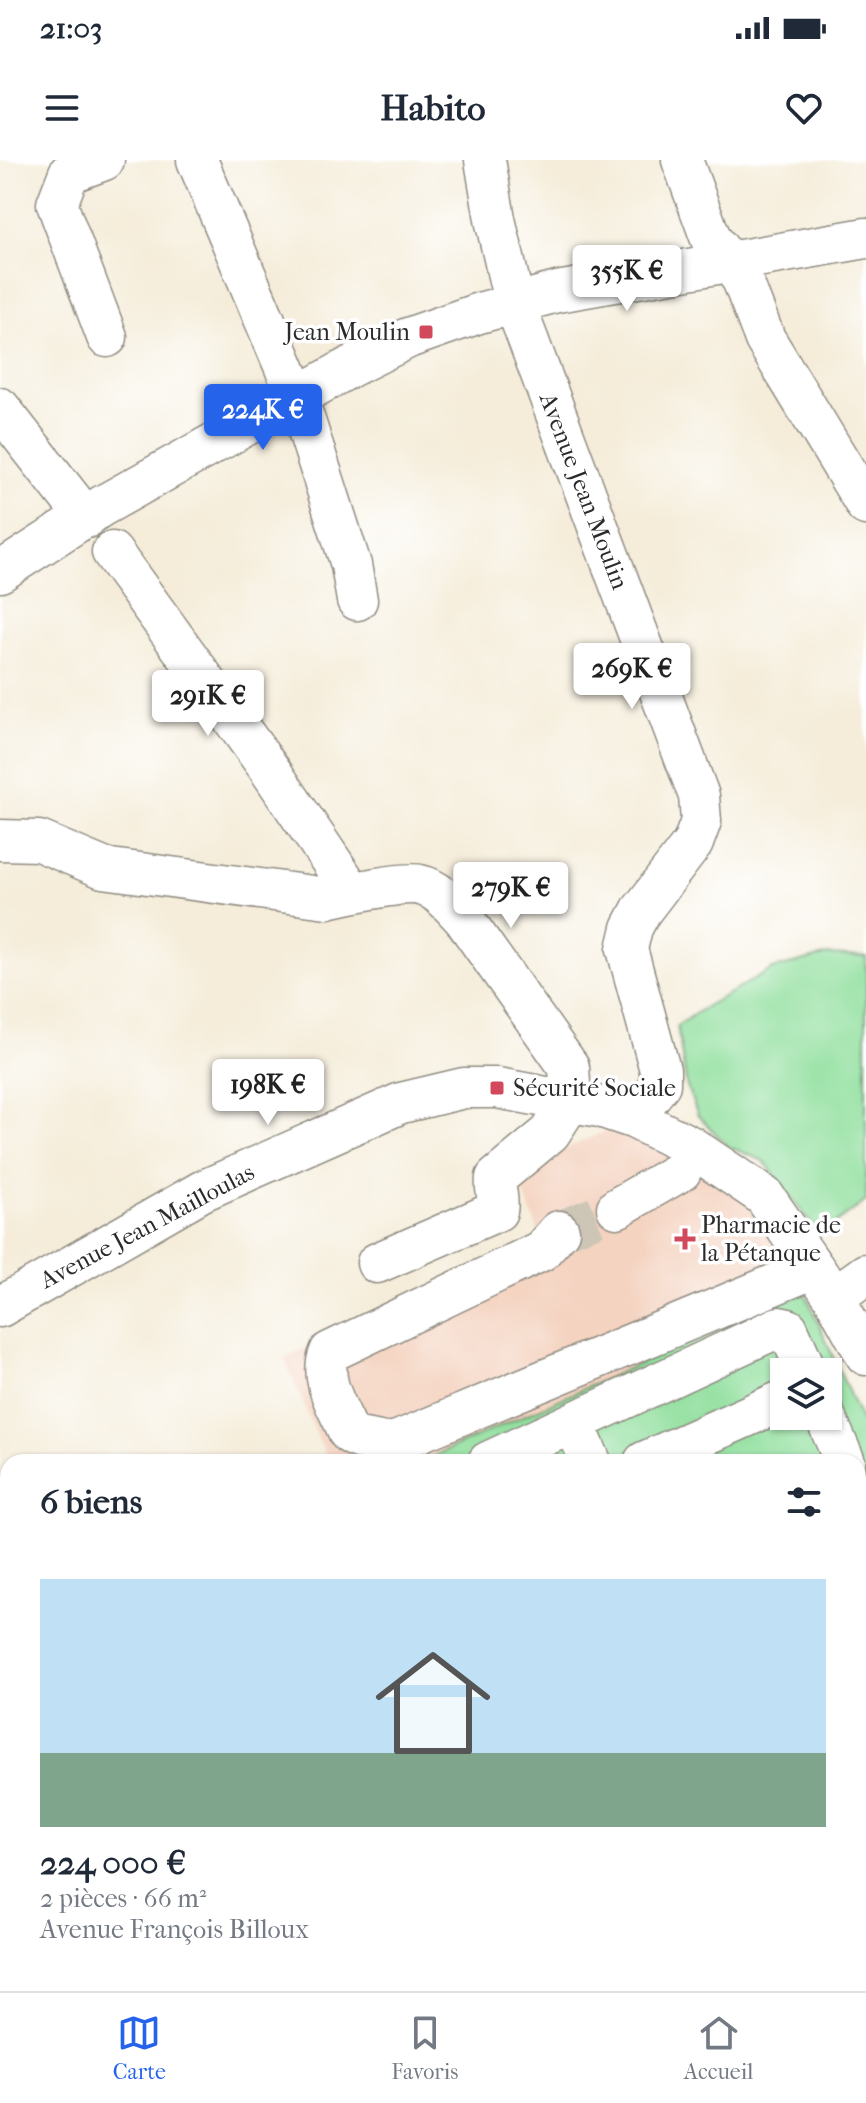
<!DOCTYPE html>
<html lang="fr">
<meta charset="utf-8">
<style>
:root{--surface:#fff;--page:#f2f2f3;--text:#1f2937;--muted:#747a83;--line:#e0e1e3;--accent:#2563eb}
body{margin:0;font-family:"IM FELL French Canon",serif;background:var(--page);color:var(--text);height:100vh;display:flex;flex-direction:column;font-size:30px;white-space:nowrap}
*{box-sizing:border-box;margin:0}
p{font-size:26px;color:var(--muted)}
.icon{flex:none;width:44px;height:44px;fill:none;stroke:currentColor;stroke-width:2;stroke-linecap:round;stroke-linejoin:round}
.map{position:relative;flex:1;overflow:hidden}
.panel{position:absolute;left:0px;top:1294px;width:866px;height:538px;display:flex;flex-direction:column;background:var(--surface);border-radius:24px 24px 0 0;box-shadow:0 2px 6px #0004}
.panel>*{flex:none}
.controls{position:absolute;left:770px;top:1198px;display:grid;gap:16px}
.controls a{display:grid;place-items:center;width:72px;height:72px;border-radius:0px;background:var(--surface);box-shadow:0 2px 6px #0004;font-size:40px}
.price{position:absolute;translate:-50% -68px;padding:0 18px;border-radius:8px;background:#fff;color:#222;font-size:26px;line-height:52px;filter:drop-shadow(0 2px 4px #0008)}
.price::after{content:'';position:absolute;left:50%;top:48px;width:24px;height:18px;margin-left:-12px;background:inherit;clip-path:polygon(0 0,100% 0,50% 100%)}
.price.active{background:var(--accent);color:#fff}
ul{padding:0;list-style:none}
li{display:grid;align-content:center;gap:16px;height:424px;padding:0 40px}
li+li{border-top:2px solid var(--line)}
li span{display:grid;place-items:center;height:248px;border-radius:0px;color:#555}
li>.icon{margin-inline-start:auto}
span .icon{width:144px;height:144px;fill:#fffc;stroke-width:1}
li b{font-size:34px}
h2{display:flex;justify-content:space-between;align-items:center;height:96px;padding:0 40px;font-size:34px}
.status{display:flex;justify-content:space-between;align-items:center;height:56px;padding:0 40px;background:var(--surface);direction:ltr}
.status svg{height:22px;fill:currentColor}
header{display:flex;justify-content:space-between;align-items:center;height:104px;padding:0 40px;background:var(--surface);font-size:36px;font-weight:700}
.menu{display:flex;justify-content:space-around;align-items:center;height:112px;border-top:2px solid var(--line);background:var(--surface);font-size:22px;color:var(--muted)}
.menu a{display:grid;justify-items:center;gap:4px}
.menu .active{color:var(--accent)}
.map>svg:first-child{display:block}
.built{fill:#f4d3c0}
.green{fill:#91df9e;stroke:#5e8564;stroke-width:2;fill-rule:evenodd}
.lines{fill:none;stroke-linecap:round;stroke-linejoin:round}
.minor-tunnel{stroke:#cdc6b7;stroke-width:40;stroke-dasharray:40 20;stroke-linecap:butt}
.minor-casing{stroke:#908c82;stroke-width:43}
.path{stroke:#908c82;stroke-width:5;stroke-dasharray:2 6;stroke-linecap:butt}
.minor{stroke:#fff;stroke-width:40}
.poi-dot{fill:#d1495b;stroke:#fff;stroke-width:3}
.labels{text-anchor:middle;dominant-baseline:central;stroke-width:7;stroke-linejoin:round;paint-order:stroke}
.poi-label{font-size:24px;fill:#2b2b2b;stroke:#fff;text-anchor:start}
.street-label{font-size:24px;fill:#2b2b2b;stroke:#fff}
</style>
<div class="status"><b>21:03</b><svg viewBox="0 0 49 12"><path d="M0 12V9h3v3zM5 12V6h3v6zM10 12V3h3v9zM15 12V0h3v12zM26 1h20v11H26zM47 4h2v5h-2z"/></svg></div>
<header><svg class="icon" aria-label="menu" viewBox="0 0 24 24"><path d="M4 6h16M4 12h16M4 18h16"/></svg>Habito<svg class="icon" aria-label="heart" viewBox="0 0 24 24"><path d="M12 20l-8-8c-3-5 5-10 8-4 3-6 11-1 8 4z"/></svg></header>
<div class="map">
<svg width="866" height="1831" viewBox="0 0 866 1831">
<rect width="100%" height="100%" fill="#fff"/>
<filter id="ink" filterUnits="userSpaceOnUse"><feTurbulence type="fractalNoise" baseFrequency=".0125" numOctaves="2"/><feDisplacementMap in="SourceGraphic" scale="16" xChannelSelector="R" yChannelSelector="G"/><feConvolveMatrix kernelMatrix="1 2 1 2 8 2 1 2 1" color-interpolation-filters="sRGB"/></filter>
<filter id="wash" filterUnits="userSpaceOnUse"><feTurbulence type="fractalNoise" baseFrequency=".006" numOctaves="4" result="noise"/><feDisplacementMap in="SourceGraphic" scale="32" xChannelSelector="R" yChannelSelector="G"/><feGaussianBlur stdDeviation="1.8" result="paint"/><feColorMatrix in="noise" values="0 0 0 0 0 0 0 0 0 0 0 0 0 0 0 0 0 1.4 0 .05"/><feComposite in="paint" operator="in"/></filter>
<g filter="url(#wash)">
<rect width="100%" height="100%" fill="#f5edda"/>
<path class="built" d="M 607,970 L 660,989 L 755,1039 L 804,1130 L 420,1302 L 328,1302 L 284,1198 L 541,1079 L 516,1012 Z"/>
<path class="green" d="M 828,795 L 866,797 L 866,1041 L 820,1075 L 764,1001 L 729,987 L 698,956 L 687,927 L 677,866 L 708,845 L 773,809 Z
M 804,1130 L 866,1272 L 866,1698 L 858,1702 L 858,1302 L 420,1302 ZM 784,1212 L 828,1212 L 828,1256 L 784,1256 Z
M 136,1824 L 592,1824 L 579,1831 L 138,1831 Z"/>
</g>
<g filter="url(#ink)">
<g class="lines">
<path class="minor-tunnel" d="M 559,1071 L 617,1048"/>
<defs>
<path id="minor" d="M 104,0 L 69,13 L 57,44 L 107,177
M 197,0 L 297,236 L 351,405 L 357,440
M 485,0 L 495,59 L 514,142 L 699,636 L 701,661 L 693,683 L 641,751 L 632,768 L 627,789 L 660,910 L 660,924 L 633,958
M 682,0 L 711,79 L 742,119 L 765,179 L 866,345
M 0,248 L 86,358
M 112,392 L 270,610 L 352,732
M 0,412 L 102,346 L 352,206 L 408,178 L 479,153 L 557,132 L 866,78
M 0,680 L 39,681 L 103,708 L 327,738 C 344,734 405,721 420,725 C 439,729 451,745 464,759 L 569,907 L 571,941
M 617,1048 L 681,1011 L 690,986
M 559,1071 L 541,1091 L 330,1192 C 318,1219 338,1248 349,1273 C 360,1282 374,1278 388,1285 L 814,1108
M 377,1103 L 497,1051 C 500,1039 494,1030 496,1018 L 550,973 L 571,941
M 834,1137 L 866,1114
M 0,1147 L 202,1031 L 401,943 L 464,928 L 497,928 L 600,947 L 633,958 L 690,986 L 764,1036 L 834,1137 L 866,1195
M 825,1256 L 845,1302
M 574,1263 L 591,1302
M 488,1302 L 779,1167 L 788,1169 L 807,1212
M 644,1302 L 784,1240
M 858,1334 L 866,1353
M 0,1449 L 8,1467
M 0,1581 L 8,1579
M 858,1660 L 866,1657
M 858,1709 L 866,1706
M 118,1824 L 120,1831
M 166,1824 L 168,1831
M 393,1824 L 395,1831
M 472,1831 L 492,1824"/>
</defs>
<use href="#minor" class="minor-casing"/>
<path class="path" d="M 591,1831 L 604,1824"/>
<use href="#minor" class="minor"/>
</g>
</g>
<g class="poi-dot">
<rect x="418" y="164" width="16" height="16" rx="4"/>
<rect x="489" y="920" width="16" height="16" rx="4"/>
<path d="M681 1067h8v8h8v8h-8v8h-8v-8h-8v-8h8z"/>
</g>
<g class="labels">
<g class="poi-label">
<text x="410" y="172" text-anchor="end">Jean Moulin</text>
<text x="513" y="928">Sécurité Sociale</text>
<text x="701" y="1065">Pharmacie de<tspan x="701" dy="28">la Pétanque</tspan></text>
</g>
<g class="street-label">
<text transform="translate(584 331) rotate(69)">Avenue Jean Moulin</text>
<text transform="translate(147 1066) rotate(-28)">Avenue Jean Mailloulas</text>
</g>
</g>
</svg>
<div class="controls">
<a><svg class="icon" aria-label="layers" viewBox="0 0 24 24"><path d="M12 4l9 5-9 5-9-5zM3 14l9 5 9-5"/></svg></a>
</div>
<b class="price" style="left:627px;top:153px">355K €</b>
<b class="price active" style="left:263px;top:292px">224K €</b>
<b class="price" style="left:632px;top:551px">269K €</b>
<b class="price" style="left:208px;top:578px">291K €</b>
<b class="price" style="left:511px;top:770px">279K €</b>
<b class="price" style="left:268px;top:967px">198K €</b>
<section class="panel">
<h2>6 biens<svg class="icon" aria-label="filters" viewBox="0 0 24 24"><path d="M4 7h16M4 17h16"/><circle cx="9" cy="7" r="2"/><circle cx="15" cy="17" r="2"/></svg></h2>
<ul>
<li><span style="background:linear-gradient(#bfe0f5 70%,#7fa58c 0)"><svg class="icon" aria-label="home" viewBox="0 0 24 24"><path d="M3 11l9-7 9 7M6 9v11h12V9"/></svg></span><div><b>224 000 €</b><p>2 pièces · 66 m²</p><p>Avenue François Billoux</p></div></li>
</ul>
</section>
</div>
<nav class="menu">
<a class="active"><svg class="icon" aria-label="map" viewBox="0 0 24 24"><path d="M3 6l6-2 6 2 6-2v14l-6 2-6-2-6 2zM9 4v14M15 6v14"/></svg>Carte</a>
<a><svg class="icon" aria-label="saved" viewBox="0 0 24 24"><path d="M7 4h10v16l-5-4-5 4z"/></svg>Favoris</a>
<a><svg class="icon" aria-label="home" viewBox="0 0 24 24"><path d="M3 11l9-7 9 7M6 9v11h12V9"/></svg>Accueil</a>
</nav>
